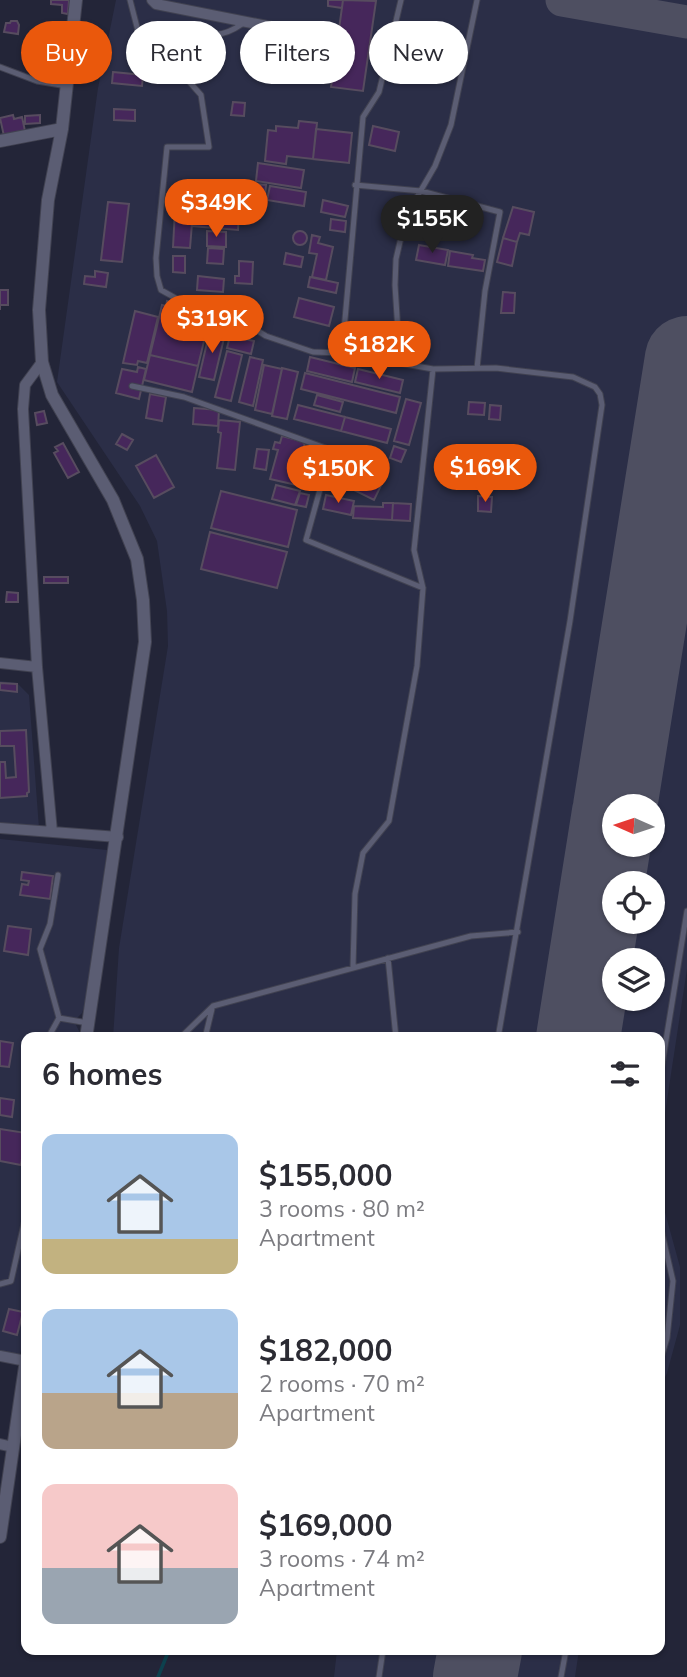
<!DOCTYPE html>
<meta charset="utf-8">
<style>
:root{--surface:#fff;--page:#f7f7f7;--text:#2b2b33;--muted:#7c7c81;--accent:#ea580c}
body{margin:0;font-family:Mulish,sans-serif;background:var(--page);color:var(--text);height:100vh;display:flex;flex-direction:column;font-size:26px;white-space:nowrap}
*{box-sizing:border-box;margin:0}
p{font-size:23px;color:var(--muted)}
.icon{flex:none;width:38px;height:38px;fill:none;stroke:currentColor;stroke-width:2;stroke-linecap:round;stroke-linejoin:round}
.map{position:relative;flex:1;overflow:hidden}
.details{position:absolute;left:21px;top:1032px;width:644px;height:623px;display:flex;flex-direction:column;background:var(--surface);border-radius:14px;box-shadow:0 2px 5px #0004}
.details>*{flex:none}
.hud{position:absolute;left:21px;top:21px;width:646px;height:63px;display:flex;gap:14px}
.needle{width:46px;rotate:273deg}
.fabs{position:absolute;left:602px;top:794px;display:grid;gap:14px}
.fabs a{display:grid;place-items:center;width:63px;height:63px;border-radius:50%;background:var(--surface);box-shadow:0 2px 5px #0004;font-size:35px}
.price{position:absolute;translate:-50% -60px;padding:0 16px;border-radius:24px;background:var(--accent);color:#fff;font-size:23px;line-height:46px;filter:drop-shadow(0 2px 4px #0008)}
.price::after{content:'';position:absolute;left:50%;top:42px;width:21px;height:16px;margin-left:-10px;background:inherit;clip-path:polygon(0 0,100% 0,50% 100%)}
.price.current{background:#222;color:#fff}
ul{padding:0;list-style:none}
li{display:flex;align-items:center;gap:21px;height:175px;padding:0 21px}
li span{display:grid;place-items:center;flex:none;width:196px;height:140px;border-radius:14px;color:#555}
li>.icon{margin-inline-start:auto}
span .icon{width:84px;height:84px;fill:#fffc;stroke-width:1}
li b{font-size:30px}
h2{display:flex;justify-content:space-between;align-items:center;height:84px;padding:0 21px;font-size:30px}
.pill{padding:0 24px;border-radius:32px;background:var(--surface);box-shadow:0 2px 5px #0004;font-size:24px;line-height:63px}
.pill.current{background:var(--accent);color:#fff}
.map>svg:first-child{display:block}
.built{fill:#2b2e47;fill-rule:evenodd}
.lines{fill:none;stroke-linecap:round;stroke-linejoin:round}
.stream{stroke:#0d414e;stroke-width:3.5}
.taxiway{stroke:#4e4f61;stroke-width:33}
.runway{stroke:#4e4f61;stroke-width:84}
.building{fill:#46275b;stroke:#574c5f;stroke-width:2}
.service-casing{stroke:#414251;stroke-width:7}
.minor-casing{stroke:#414251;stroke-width:12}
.tertiary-casing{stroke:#414251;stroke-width:14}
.service{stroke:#5b5d73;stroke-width:5}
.minor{stroke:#5b5d73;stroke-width:10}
.tertiary{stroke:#5b5d73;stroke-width:12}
</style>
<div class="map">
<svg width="687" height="1677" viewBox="0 0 687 1677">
<rect width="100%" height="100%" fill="#232538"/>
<path class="built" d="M 116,0 L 687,0 L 687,969 L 660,1146 L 660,1038 L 113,1038 L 119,948 L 168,646 L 167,611 L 157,541 L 140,506 L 57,382 L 98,88 ZM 614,807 L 653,807 L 653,845 L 614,845 ZM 614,884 L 653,884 L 653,922 L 614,922 ZM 614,961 L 653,961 L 653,999 L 614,999 Z
M 0,681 L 17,683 L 29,695 L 39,828 L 32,836 L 0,833 Z
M 0,839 L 107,850 L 86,1002 L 82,1013 L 74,1021 L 79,1031 L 78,1038 L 26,1038 L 26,1330 L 20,1355 L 0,1351 Z
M 660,1194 L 680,1267 L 680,1325 L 667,1373 L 660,1388 Z
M 337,1650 L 579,1650 L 575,1677 L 334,1677 Z"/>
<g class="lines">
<path class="stream" d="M 158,1677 L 169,1650"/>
<path class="taxiway" d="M 562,0 L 687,22"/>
<path class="runway" d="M 615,807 L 687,358
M 578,1038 L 614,812
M 475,1677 L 480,1650"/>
</g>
<path class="building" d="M 51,0 L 69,0 L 68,14 L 62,13 L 62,5 L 51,4 Z
M 328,0 L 343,0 L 342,8 L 328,6 Z
M 343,0 L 376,1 L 363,91 L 331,87 Z
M 11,21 L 17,21 L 19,25 L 18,34 L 4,32 L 6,23 L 10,23 Z
M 47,48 L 58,49 L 57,62 L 47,62 Z
M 49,62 L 60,63 L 59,76 L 48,76 Z
M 282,63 L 295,64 L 293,81 L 280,80 Z
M 113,72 L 143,75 L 142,86 L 112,83 Z
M 233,102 L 245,103 L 244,116 L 231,115 Z
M 114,109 L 135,110 L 135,121 L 114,120 Z
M 13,115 L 14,119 L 22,117 L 25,131 L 4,136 L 0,118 Z
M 40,115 L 40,123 L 25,124 L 25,116 Z
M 299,121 L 317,123 L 313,159 L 287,156 L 286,164 L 265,161 L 268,130 L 276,131 L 276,126 L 298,128 Z
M 373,126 L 399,132 L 395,151 L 369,145 Z
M 316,129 L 352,133 L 349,163 L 313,159 Z
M 258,163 L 304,170 L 301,188 L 256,181 Z
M 254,184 L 266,185 L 265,195 L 254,194 Z
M 270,186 L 306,192 L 304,206 L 267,200 Z
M 196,188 L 218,190 L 217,206 L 194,204 Z
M 223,190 L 247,192 L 246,207 L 222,206 Z
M 323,200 L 348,206 L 345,217 L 321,212 Z
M 108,202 L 129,204 L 122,262 L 101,260 Z
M 513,207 L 534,212 L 529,235 L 520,233 L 517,242 L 503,238 Z
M 193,208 L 239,212 L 238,230 L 192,226 Z
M 175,210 L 193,211 L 190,248 L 173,247 Z
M 331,219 L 346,221 L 345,232 L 330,230 Z
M 207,231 L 226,232 L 226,247 L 207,246 Z
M293 238a7 7 0 1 1 14 0a7 7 0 1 1-14 0Z
M 312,235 L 320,237 L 318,243 L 333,247 L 326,280 L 312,277 L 317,254 L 309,253 Z
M 503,238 L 517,242 L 512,266 L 497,262 Z
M 419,245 L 448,250 L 445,265 L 416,260 Z
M 208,248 L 224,249 L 223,264 L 207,263 Z
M 450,251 L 473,255 L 472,258 L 485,260 L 483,271 L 448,266 Z
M 286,253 L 303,257 L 301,267 L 284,264 Z
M 173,256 L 185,256 L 185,273 L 173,272 Z
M 239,261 L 253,262 L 252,284 L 235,283 L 235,276 L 239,276 Z
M 95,271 L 108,273 L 106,287 L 84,284 L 85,276 L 95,277 Z
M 198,276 L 224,279 L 223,292 L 197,290 Z
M 310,277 L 338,283 L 336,293 L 308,287 Z
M 0,290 L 8,290 L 8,305 L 0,305 L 0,310 Z
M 503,292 L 515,293 L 514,313 L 501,313 Z
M 299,298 L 334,307 L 329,326 L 294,317 Z
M 167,301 L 179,304 L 183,309 L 210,316 L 198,366 L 150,355 L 162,305 L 166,306 Z
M 135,311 L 158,317 L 147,363 L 138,361 L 137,365 L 123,363 Z
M 210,330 L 225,334 L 214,380 L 199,377 Z
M 230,336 L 254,341 L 251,354 L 227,348 Z
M 227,351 L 242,355 L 231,401 L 215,397 Z
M 150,355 L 198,366 L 192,392 L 144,380 Z
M 250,357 L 263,360 L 253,406 L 239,402 Z
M 310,357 L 355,368 L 352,382 L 307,371 Z
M 264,365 L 282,369 L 272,414 L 255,410 Z
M 138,367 L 146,369 L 139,399 L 116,393 L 122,369 L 137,372 Z
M 282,368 L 298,372 L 287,419 L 272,416 Z
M 358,369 L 403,380 L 400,393 L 355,382 Z
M 305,373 L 400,397 L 396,413 L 301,389 Z
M 150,394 L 166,397 L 162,421 L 146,418 Z
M 317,395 L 343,402 L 340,412 L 314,405 Z
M 406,399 L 421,403 L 409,445 L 394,441 Z
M 469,402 L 485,403 L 484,415 L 468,414 Z
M 298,405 L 345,417 L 341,431 L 294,419 Z
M 490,405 L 501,406 L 500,420 L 489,419 Z
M 194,408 L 219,410 L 218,426 L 193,424 Z
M 44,411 L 47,423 L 37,425 L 35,413 Z
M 345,417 L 391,429 L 387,443 L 341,431 Z
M 219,420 L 240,422 L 235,470 L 217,468 L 221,433 L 218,432 Z
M 122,434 L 133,440 L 127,450 L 116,444 Z
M 282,436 L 305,442 L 298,469 L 305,471 L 301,486 L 270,479 L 278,450 L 273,449 L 275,442 L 280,443 Z
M 63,443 L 79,472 L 68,478 L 54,453 L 58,451 L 55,447 Z
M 394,446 L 406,450 L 401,462 L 390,458 Z
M 257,449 L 269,450 L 266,470 L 254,468 Z
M 156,455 L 174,487 L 154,498 L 136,466 Z
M 363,461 L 387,473 L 374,500 L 350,488 Z
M 477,470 L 509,471 L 509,482 L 477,481 Z
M 276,485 L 300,491 L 295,505 L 272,499 Z
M 221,491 L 297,510 L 288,547 L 211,528 Z
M 300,493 L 309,495 L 306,507 L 296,505 Z
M 326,495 L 354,501 L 351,515 L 323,509 Z
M 478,496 L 492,497 L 491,512 L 478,511 Z
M 383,503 L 393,503 L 392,520 L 353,518 L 354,506 L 383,507 Z
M 393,503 L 411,504 L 410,521 L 392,520 Z
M 210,532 L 287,552 L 277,588 L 201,569 Z
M 44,577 L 68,577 L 68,583 L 44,583 Z
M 7,592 L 18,593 L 18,602 L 6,602 Z
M 0,683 L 17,684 L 17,692 L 0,690 Z
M 26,730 L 29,792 L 27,793 L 27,796 L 0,798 L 0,762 L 5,762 L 6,778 L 16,777 L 14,746 L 0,746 L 0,731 Z
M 22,872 L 53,876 L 50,899 L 20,895 L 22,884 L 28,885 L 29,881 L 21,880 Z
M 8,926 L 31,929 L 28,955 L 4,951 Z
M 0,1041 L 13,1043 L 9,1067 L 0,1066 Z
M 0,1098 L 14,1100 L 12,1117 L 0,1115 Z
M 0,1129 L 26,1133 L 21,1165 L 0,1161 Z
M 9,1309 L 23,1312 L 17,1335 L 3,1331 Z"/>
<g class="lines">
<defs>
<path id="service" d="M 130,0 L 138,31 L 146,44 L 185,77 L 201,95 L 209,147 L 167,147 L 156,258 L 157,276 L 161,290 L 179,300 L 243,322 L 266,336 L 313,352 L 342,353 L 433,369 L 496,368 L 573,377 L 595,387 L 600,394 L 602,405 L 570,621 L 498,1038
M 138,31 C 147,29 157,25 166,27 C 197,31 214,44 242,24
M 0,67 L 37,81 L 67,86
M 355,185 L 421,191 L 500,212 L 485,291 L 477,368
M 342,353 L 363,117 L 379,92 L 401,0
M 400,363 L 395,285 L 396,259 L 406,216 L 435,166 L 451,125 L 477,0
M 132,386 L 184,397 L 331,450 L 306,540 L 423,588
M 58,875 L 50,924 L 40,949 L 59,1018
M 388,958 L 396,1038
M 353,967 L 355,894 L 363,853 L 389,821 L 417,666 L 423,588 L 414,550 L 433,369
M 48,1038 L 59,1018 L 88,1023
M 180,1038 L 213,1006 L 471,936 L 518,932
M 205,1038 L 212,1009
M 660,1077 L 687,911
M 660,1225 L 673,1281 L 667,1338 L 660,1361
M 0,1284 L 11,1281 L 26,1215
M 379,1677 L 383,1650
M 561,1677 L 566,1650"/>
<path id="minor" d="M 152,0 L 156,4 L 307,34
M 42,362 L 25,385 L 23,409 L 37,667 L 52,832
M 0,663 L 37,667
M 0,828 L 118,837
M 0,1356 L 26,1361
M 0,1444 L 13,1447"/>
<path id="tertiary" d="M 76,0 L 62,129 L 48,200 L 39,310 L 42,362 L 52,395 L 113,500 L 137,559 L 143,600 L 145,642 L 86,1038
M 0,141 L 62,129
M 0,1537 L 26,1360"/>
</defs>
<use href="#service" class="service-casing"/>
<use href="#minor" class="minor-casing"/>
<use href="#tertiary" class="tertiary-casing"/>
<use href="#service" class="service"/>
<use href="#minor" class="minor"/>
<use href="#tertiary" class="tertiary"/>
</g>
</svg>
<div class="fabs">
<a><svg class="needle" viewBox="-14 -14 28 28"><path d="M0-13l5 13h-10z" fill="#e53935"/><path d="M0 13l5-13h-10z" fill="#7c7c81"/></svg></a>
<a><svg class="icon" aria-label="locate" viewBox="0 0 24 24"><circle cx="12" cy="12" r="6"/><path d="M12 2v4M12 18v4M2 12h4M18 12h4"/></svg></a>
<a><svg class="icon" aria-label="layers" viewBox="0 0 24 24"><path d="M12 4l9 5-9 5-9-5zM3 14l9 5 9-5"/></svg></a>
</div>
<b class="price" style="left:216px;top:239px">$349K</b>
<b class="price current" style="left:432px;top:255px">$155K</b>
<b class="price" style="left:212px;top:355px">$319K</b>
<b class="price" style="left:379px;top:381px">$182K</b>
<b class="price" style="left:485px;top:504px">$169K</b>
<b class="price" style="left:338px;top:505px">$150K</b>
<div class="hud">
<a class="pill current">Buy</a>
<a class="pill">Rent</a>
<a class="pill">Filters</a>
<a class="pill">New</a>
</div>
<section class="details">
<h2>6 homes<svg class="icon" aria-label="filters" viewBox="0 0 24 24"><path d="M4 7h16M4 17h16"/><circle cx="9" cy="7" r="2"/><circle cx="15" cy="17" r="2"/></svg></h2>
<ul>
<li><span style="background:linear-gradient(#a9c7e8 75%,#c2b280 0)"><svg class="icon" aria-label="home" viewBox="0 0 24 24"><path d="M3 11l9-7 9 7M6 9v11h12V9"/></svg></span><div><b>$155,000</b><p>3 rooms · 80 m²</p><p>Apartment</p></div></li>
<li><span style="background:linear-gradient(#a9c7e8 60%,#b9a48a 0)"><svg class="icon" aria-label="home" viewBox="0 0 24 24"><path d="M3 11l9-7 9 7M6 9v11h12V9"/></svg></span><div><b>$182,000</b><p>2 rooms · 70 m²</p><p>Apartment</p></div></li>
<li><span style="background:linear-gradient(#f6c9c9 60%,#9aa5b1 0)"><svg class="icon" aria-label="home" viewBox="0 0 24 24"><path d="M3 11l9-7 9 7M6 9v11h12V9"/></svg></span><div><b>$169,000</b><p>3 rooms · 74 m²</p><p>Apartment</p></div></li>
</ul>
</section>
</div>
